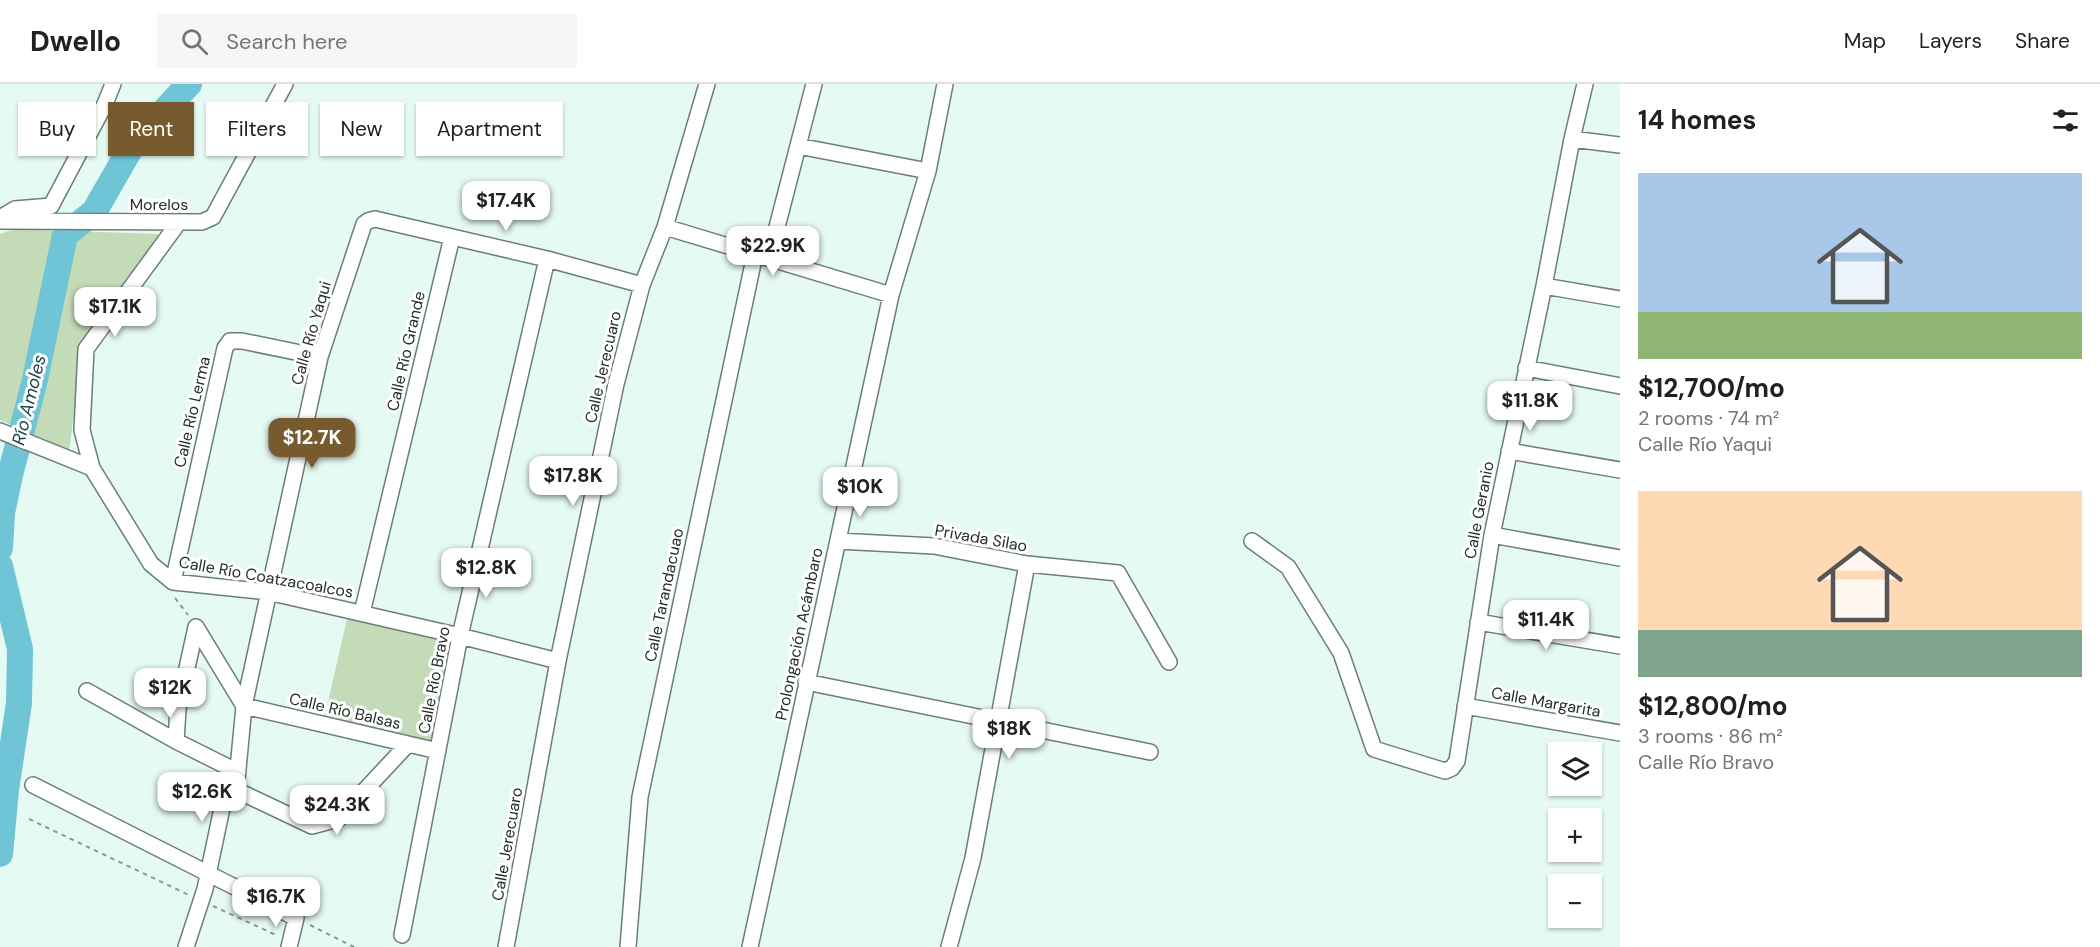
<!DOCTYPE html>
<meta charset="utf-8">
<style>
:root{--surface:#fff;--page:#f6f6f6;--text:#202124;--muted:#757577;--line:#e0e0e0;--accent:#775b2e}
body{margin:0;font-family:"DM Sans",sans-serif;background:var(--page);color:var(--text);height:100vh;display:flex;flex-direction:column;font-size:22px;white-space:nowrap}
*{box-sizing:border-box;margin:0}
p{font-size:20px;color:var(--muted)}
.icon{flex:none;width:33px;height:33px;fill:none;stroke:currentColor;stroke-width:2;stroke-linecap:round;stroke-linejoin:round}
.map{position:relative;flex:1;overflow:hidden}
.panel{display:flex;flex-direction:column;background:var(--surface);width:480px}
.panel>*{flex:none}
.top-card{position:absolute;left:18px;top:18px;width:570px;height:54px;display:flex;gap:12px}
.buttons{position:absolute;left:1548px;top:658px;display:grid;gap:12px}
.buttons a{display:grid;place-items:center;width:54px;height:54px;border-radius:0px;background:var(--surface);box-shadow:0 2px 4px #0004;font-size:30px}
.price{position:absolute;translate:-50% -51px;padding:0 14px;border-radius:12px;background:#fff;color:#222;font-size:20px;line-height:39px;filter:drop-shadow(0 2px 3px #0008)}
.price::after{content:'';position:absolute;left:50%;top:36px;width:18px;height:14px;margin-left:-9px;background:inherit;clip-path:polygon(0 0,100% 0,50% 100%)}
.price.on{background:var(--accent);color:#fff}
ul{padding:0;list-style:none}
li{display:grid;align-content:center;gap:12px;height:318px;padding:0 18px}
li span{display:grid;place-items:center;height:186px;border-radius:0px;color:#555}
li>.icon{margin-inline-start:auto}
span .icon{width:108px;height:108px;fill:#fffc;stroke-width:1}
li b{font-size:26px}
h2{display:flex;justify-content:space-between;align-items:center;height:72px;padding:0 18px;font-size:26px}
.tag{padding:0 21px;border-radius:0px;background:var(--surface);box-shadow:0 2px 4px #0004;font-size:21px;line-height:54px}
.tag.on{background:var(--accent);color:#fff}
header{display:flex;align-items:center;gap:36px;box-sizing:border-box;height:84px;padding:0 30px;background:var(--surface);border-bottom:2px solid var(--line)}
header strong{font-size:28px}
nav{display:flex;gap:33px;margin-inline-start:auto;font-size:21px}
.search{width:420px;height:54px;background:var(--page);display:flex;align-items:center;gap:15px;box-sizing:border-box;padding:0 21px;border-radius:0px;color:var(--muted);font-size:22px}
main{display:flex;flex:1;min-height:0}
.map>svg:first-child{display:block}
.green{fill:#c4dbb8}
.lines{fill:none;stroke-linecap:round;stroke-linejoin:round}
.river{stroke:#6fc5d6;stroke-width:26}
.street-casing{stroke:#6b7e78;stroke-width:18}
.path{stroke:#8a9994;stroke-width:2;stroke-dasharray:4.5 4.5;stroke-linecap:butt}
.street{stroke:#fff;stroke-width:15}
.labels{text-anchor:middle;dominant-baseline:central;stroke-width:6;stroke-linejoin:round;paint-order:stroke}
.street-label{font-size:16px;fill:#262e2b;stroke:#fff}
.water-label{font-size:18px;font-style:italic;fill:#163f46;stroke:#fff}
</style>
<header>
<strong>Dwello</strong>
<div class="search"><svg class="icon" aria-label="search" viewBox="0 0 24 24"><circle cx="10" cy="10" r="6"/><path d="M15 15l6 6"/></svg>Search here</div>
<nav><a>Map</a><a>Layers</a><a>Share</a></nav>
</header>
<main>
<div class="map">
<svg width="1620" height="863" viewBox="0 0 1620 863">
<rect width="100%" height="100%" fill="#e5faf3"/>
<path class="green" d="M 15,145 L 158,150 L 160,158 L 83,261 L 69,367 L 0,336 L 0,150 Z
M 349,526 L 460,552 L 438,667 L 323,640 Z"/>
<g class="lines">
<path class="river" d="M 0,464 L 2,429 L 10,391 L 34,300 L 65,151 L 94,128 L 132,62 L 189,0
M 0,482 L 20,565 L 19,619 L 6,706 L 0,770"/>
<defs>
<path id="street" d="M 1572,55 L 1620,61
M 798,62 L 928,87
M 0,134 L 15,125 L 51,122 L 105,20 L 113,0
M 0,137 L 202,138 L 213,133 L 285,0
M 665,143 L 891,211
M 769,174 L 814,0
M 1544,202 L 1620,215
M 1526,284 L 1620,302
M 0,347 L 92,384 L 151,480 L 173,498 L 268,508 L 460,552 L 558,577
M 1509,367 L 1620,386
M 92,384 L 82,346 L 86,265 L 179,138
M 1492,451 L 1620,474
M 838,457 L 934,462 L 1027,480 L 1118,489 L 1169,578
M 1252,457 L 1288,483 L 1341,569 L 1374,665 L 1445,687 L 1452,684 L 1457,677 L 1492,451 L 1544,202 L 1572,55 L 1585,0
M 173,498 L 225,264 L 230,257 L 242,257 L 320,273
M 362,529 L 452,153
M 1478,538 L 1620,562
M 196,543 L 244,622
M 806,598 L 1150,668
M 87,607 L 176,657 L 238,688
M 244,622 L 438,667
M 1465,622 L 1620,649
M 176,657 L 178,625 L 196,543
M 33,701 L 296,834 L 289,863
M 236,706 L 312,742 L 338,735 L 408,660
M 402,851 L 460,552 L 547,175
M 186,863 L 205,805 L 222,724 L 236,706 L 244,622 L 320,273 L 364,140 L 368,137 L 375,135 L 547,175 L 642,201
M 506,863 L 558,577 L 616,300 L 642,201 L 665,143 L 707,0
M 628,863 L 640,713 L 755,170
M 750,863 L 891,211 L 928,87 L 945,0
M 949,863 L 973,774 L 1027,480"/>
</defs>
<use href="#street" class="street-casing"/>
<path class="path" d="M 175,514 L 188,531
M 29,735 L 189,811
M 213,822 L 276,851
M 310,841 L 354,863"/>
<use href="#street" class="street"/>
</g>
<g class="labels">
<g class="street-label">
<text x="159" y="120">Morelos</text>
<text transform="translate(311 249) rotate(-74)">Calle Río Yaqui</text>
<text transform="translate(406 267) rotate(-77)">Calle Río Grande</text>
<text transform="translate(603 283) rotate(-77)">Calle Jerecuaro</text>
<text transform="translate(192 328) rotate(-77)">Calle Río Lerma</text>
<text transform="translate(1479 426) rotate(-79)">Calle Geranio</text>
<text transform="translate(981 454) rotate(10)">Privada Silao</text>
<text transform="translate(266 493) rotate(10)">Calle Río Coatzacoalcos</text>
<text transform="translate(664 511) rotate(-78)">Calle Tarandacuao</text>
<text transform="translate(799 550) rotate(-78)">Prolongación Acámbaro</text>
<text transform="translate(434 596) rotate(-79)">Calle Río Bravo</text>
<text transform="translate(1546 618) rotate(10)">Calle Margarita</text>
<text transform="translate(345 627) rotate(13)">Calle Río Balsas</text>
<text transform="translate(507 760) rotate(-80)">Calle Jerecuaro</text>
</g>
<g class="water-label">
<text transform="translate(29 316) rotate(-76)">Río Amoles</text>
</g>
</g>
</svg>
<div class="buttons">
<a><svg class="icon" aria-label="layers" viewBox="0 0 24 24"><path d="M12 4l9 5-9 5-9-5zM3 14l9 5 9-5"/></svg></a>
<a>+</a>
<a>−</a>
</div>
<b class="price" style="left:506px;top:148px">$17.4K</b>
<b class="price" style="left:773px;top:193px">$22.9K</b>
<b class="price" style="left:115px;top:254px">$17.1K</b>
<b class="price" style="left:1530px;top:348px">$11.8K</b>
<b class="price on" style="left:312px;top:385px">$12.7K</b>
<b class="price" style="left:573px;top:423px">$17.8K</b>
<b class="price" style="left:860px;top:434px">$10K</b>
<b class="price" style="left:486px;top:515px">$12.8K</b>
<b class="price" style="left:1546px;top:567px">$11.4K</b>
<b class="price" style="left:170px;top:635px">$12K</b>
<b class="price" style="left:1009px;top:676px">$18K</b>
<b class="price" style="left:202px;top:739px">$12.6K</b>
<b class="price" style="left:337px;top:752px">$24.3K</b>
<b class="price" style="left:276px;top:844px">$16.7K</b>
<div class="top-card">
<a class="tag">Buy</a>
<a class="tag on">Rent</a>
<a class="tag">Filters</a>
<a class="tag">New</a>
<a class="tag">Apartment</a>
</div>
</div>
<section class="panel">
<h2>14 homes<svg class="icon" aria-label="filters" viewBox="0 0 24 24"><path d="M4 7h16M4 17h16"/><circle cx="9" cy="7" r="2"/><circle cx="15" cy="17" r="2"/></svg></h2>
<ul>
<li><span style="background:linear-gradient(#a9c7e8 75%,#8fb573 0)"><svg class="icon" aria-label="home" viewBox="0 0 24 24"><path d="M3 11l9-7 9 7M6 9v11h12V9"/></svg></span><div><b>$12,700/mo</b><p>2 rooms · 74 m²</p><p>Calle Río Yaqui</p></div></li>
<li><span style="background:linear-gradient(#ffd9b3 75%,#7fa58c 0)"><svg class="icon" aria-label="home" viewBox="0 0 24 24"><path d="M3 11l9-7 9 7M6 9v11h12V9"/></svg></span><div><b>$12,800/mo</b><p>3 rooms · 86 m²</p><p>Calle Río Bravo</p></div></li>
</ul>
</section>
</main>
